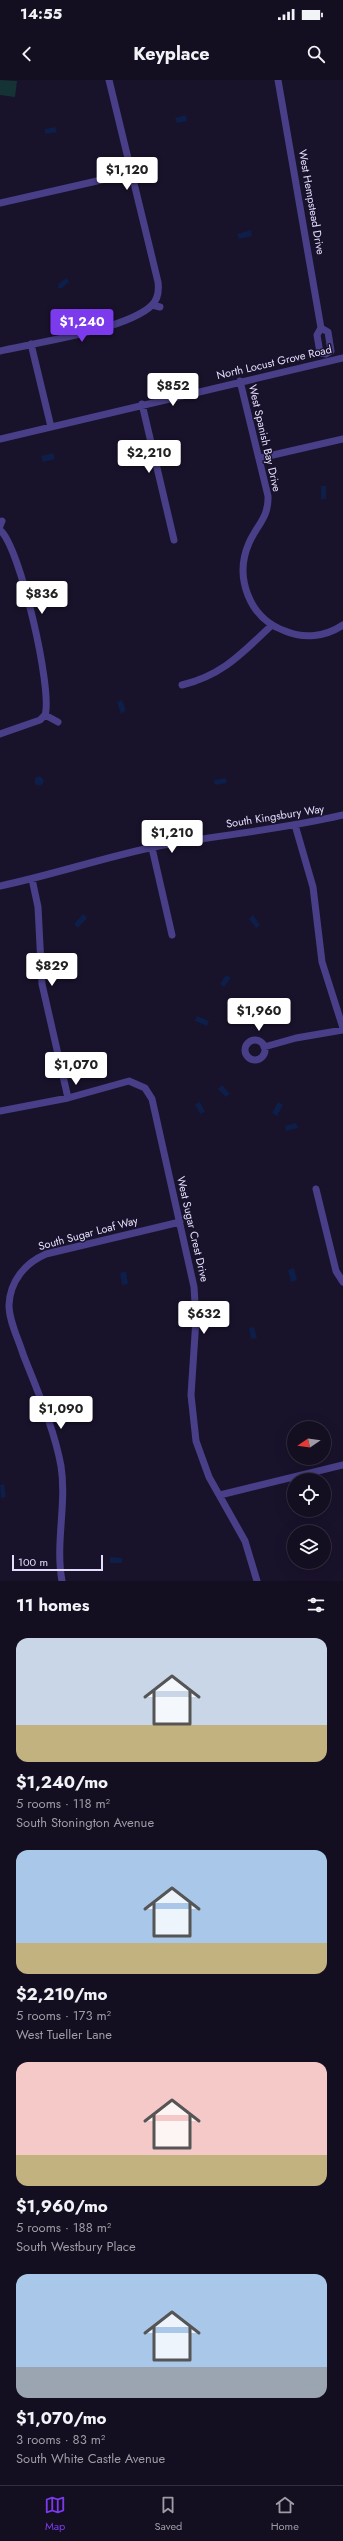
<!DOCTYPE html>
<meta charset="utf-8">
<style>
:root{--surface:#130e20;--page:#1c1729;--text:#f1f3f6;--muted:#9d9ca5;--line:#322e3e;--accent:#7c3aed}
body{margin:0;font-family:Jost,sans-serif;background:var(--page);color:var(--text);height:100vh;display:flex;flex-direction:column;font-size:15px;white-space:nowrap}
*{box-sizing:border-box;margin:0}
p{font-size:13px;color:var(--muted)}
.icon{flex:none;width:22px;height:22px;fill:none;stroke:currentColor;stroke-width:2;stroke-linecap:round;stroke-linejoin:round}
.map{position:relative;height:1501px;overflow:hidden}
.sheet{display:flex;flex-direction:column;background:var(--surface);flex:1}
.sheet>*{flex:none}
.needle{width:26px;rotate:257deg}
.tools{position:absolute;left:287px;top:1341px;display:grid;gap:8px}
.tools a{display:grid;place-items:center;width:44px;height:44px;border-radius:50%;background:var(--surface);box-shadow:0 4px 16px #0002,0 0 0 1px var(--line);font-size:20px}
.scale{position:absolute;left:12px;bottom:10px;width:91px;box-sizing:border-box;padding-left:4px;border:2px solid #e4defe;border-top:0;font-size:11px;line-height:14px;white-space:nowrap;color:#e4defe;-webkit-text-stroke:3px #19122b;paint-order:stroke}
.price{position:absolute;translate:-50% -34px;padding:0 9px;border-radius:4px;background:#fff;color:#222;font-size:13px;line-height:26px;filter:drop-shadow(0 1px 2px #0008)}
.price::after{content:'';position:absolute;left:50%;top:24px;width:12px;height:9px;margin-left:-6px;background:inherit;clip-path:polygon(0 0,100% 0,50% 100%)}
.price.selected{background:var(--accent);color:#fff}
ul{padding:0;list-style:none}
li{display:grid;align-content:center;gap:8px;height:212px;padding:0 16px}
li span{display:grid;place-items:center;height:124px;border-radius:12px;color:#555}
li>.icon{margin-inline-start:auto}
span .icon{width:72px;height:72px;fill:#fffc;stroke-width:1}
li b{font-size:17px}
h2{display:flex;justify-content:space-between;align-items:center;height:48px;padding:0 16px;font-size:17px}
.status{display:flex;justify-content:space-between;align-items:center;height:28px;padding:0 20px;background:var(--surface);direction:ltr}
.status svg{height:11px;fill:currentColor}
header{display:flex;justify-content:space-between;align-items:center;height:52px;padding:0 16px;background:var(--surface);font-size:18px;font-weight:700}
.tabs{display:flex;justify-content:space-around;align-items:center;height:56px;border-top:1px solid var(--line);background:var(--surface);font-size:11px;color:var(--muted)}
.tabs a{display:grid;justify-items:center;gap:2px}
.tabs .selected{color:var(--accent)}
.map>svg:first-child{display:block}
.green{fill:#153335}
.water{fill:#0d1e49}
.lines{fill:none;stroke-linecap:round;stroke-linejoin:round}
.minor{stroke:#483f88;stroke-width:7}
.labels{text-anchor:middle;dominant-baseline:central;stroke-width:3;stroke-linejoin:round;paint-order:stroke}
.street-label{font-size:11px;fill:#e4defe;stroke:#19122b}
</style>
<div class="status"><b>14:55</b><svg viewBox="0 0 49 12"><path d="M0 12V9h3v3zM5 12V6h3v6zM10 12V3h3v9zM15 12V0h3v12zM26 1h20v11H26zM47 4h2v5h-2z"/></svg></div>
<header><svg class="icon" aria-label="back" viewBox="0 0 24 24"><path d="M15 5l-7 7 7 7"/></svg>Keyplace<svg class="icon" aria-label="search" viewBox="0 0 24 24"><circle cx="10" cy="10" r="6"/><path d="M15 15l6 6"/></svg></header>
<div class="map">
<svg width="343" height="1501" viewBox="0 0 343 1501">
<rect width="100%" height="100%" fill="#19122b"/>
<path class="green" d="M 0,0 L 17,1 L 15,17 L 0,15 Z"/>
<path class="water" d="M 186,35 L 187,41 L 177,43 L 175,38 Z
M 55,47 L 57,52 L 45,54 L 45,49 Z
M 251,150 L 252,156 L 239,159 L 237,154 Z
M 67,198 L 69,202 L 62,208 L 58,208 L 59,203 Z
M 53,373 L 55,379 L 43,382 L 41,376 Z
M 321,406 L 326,406 L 326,419 L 321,419 Z
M 122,620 L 126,630 L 121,634 L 117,622 Z
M34.5 701a4.5 4.5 0 1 1 9 0a4.5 4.5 0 1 1-9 0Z
M 226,698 L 227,703 L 215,705 L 214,700 Z
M 83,834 L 87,838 L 78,848 L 74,844 Z
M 253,835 L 260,845 L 256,848 L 249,839 Z
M 226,895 L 231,898 L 224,907 L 220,904 Z
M 197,936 L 209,941 L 207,946 L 195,941 Z
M 222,1005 L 230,1014 L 226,1017 L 218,1009 Z
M 200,1022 L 205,1032 L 200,1034 L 195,1024 Z
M 278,1022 L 283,1025 L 277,1036 L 272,1033 Z
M 296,1043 L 298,1048 L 286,1051 L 285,1046 Z
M 294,1188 L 297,1200 L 291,1202 L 288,1190 Z
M 126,1191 L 128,1204 L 122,1205 L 120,1193 Z
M 254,1247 L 257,1258 L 251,1259 L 249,1248 Z
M 4,1404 L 6,1417 L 1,1418 L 0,1405 Z
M 110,1477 L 122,1478 L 122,1483 L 110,1483 Z"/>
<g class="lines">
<path class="minor" d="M 278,0 L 321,248
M 0,123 L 132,93
M 152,225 L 160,227
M 321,248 L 328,252 L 331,271 L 326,274 L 320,273 L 317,255 Z
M 31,264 L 51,347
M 0,271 C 35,263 129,249 152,225 C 158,219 159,210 158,202 L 109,0
M 240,301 L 268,416 C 269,437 257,445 249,463 C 234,497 249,538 285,551 C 304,559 325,557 343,545
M 142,324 L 174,460
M 0,359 L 343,278
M 260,378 L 343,359
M 0,446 L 2,441
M 0,450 C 20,466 53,611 45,635 L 58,642
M 182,605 C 223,595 242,573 272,545
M 0,654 L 40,640 L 45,635
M 295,745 L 313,807 L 322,882 L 343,948
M 152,768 L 172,855
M 32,799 L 38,827 L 42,904 L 68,1018
M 0,806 C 52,795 102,778 154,767 C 217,755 281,750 343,735
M245 970a10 10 0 1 1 20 0a10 10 0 1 1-20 0Z
M 264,967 L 296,958 L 343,950
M 0,1031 L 68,1018 L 129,1001 L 145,1008 L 152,1019 L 194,1207 L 196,1239 L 191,1315 L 196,1361 L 209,1397 L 245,1461 L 257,1501
M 316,1109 L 336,1191 L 343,1202
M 220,1415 L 343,1385
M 62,1501 C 55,1463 67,1424 61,1386 C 54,1348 37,1310 23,1274 C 18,1258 9,1241 9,1225 C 10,1201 25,1183 46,1174 L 180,1142"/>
</g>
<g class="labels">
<g class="street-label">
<text transform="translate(312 122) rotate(80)">West Hempstead Drive</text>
<text transform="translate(274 282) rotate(-13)">North Locust Grove Road</text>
<text transform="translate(265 358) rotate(77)">West Spanish Bay Drive</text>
<text transform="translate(275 736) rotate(-9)">South Kingsbury Way</text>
<text transform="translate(193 1149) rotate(77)">West Sugar Crest Drive</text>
<text transform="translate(88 1153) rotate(-15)">South Sugar Loaf Way</text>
</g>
</g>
</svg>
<div class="tools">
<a><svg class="needle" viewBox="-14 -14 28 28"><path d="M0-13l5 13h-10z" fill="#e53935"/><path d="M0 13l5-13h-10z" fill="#9d9ca5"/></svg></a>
<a><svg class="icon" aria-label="locate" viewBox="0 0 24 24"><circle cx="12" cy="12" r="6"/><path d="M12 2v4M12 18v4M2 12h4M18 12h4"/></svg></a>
<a><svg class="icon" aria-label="layers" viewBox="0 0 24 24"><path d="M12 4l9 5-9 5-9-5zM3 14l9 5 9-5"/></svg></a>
</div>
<div class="scale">100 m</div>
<b class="price" style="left:127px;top:111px">$1,120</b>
<b class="price selected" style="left:82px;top:263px">$1,240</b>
<b class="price" style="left:173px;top:327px">$852</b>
<b class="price" style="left:149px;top:394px">$2,210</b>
<b class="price" style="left:42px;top:535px">$836</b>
<b class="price" style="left:172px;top:774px">$1,210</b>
<b class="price" style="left:52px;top:907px">$829</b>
<b class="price" style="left:259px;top:952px">$1,960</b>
<b class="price" style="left:76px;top:1006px">$1,070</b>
<b class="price" style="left:204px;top:1255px">$632</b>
<b class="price" style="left:61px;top:1350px">$1,090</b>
</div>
<section class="sheet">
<h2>11 homes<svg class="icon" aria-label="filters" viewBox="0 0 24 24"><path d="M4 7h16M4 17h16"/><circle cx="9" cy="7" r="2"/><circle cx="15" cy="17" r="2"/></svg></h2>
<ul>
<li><span style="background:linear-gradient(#c9d6e8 70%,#c2b280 0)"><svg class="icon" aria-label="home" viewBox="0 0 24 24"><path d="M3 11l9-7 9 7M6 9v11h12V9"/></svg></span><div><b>$1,240/mo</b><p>5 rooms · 118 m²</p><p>South Stonington Avenue</p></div></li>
<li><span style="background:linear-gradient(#a9c7e8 75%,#c2b280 0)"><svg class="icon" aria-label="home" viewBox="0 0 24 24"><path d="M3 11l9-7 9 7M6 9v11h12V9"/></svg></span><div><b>$2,210/mo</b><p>5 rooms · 173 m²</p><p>West Tueller Lane</p></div></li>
<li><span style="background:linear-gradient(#f6c9c9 75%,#c2b280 0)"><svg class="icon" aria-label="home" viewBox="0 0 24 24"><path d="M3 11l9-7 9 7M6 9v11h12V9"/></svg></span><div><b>$1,960/mo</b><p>5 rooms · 188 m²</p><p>South Westbury Place</p></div></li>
<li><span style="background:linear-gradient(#a9c7e8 75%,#9aa5b1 0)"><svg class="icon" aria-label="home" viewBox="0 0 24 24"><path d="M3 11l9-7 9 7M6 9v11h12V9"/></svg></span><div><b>$1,070/mo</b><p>3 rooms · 83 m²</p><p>South White Castle Avenue</p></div></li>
</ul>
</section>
<nav class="tabs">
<a class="selected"><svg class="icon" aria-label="map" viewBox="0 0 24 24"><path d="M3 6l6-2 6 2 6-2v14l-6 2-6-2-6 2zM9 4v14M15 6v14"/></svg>Map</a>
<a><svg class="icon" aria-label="saved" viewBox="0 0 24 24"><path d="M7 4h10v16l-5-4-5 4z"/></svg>Saved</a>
<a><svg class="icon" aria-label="home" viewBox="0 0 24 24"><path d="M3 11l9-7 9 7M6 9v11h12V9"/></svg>Home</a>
</nav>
